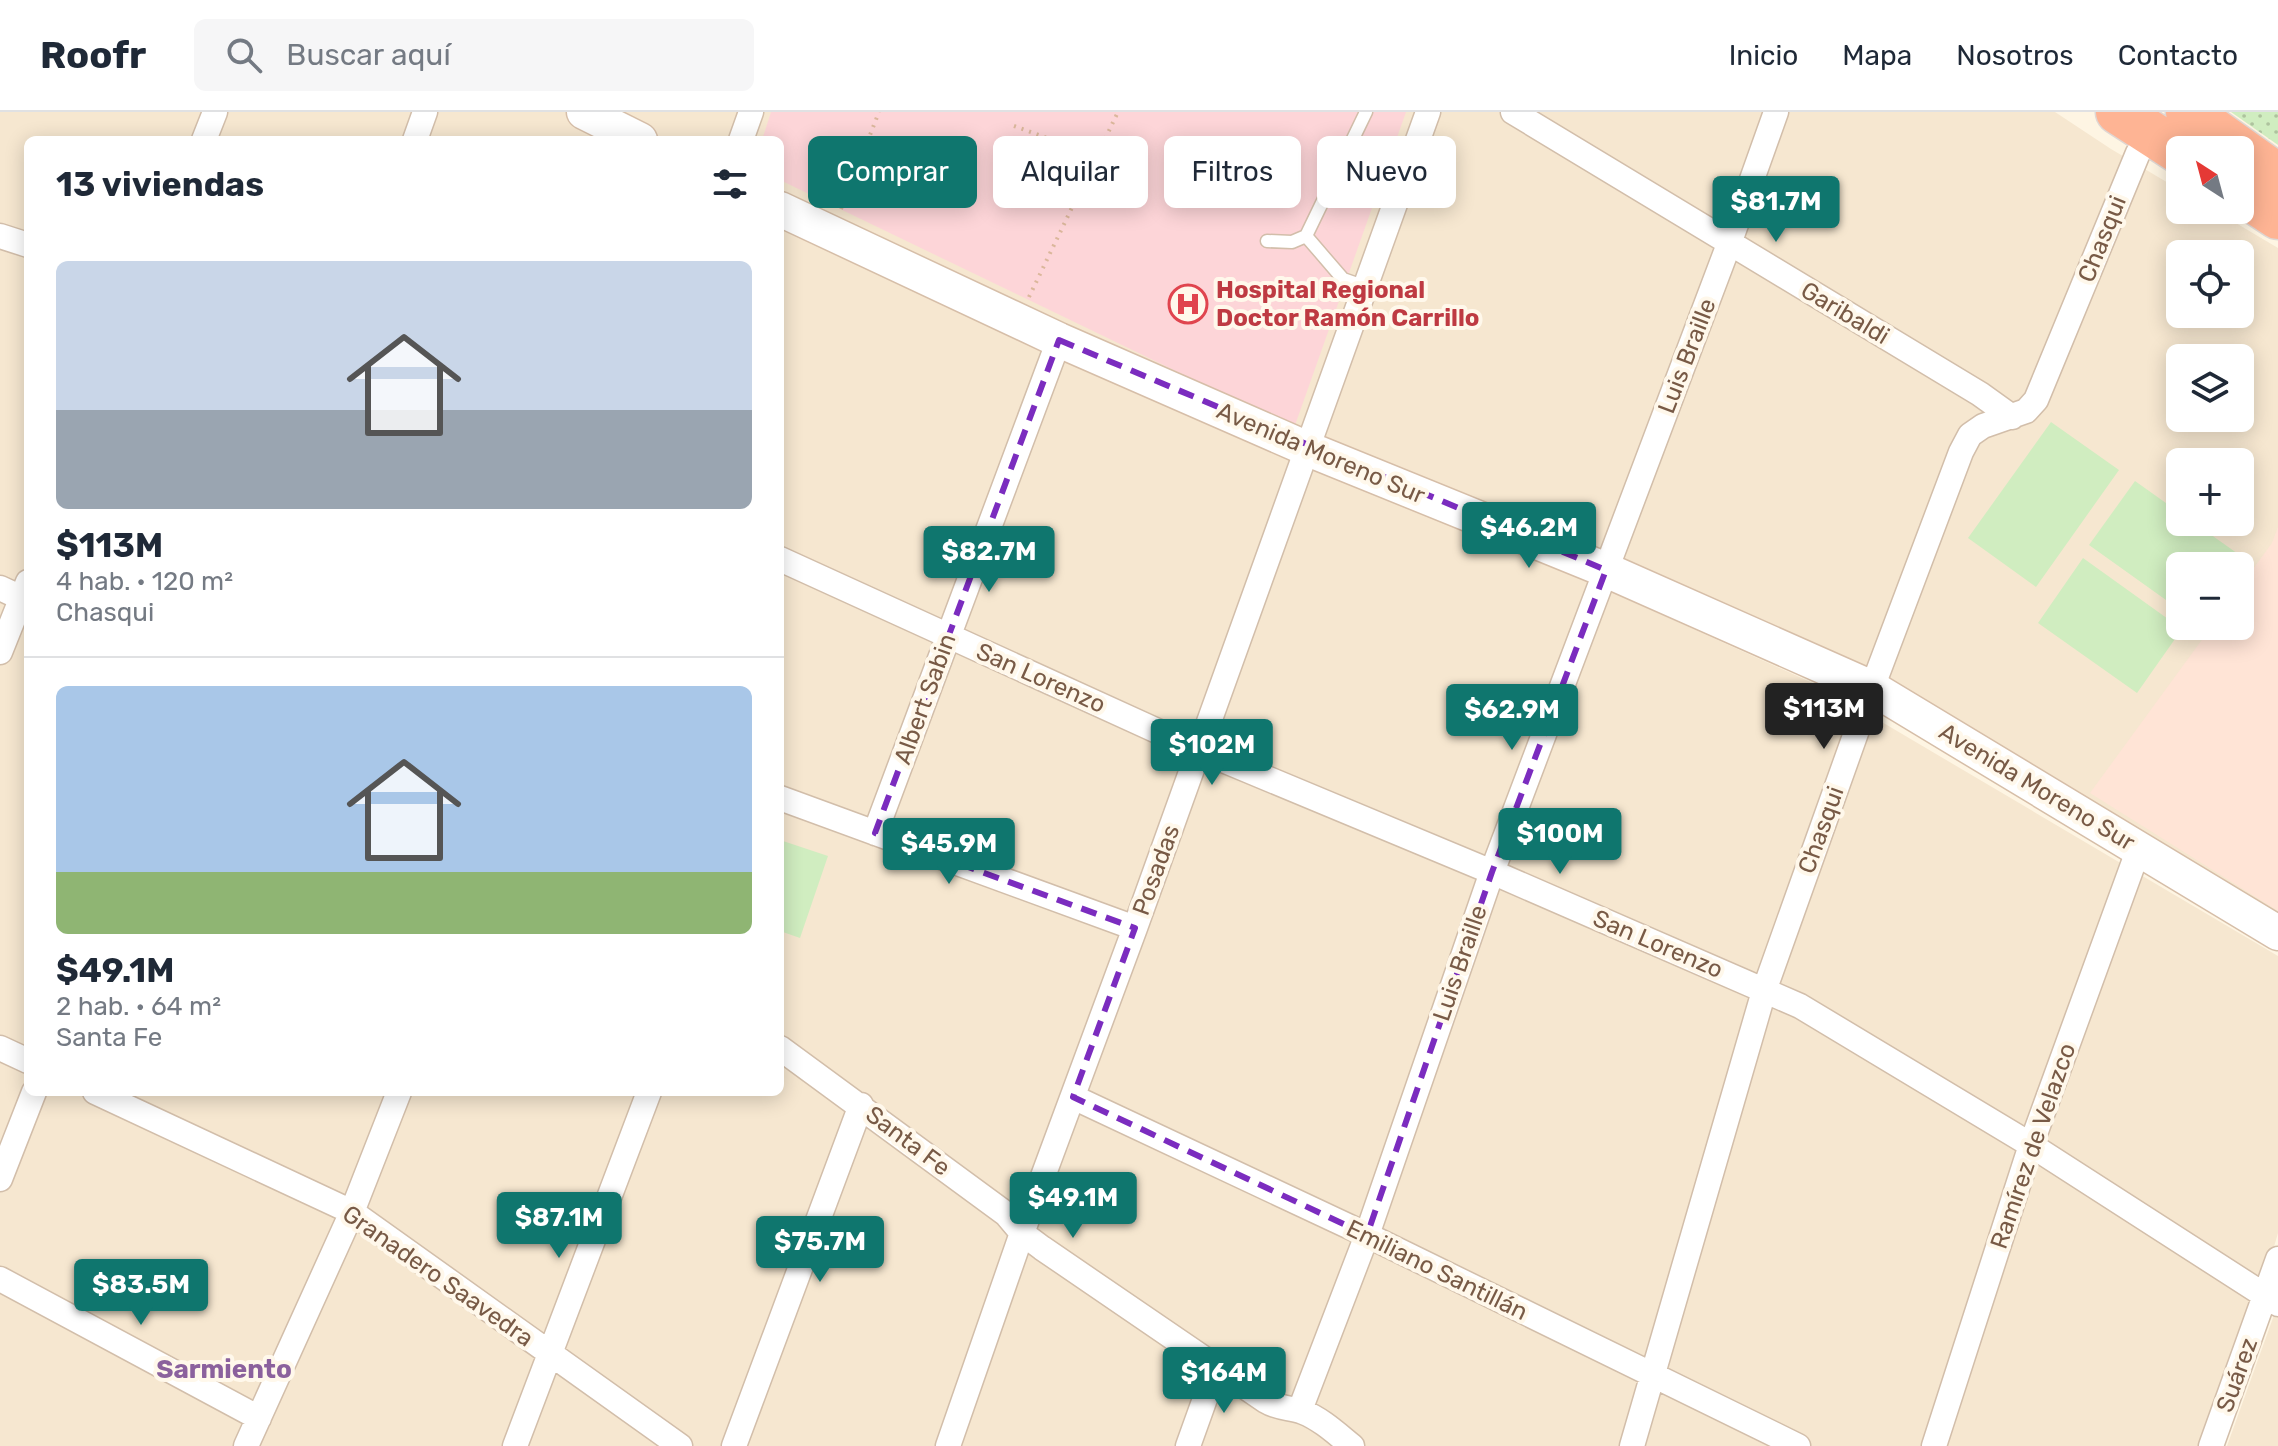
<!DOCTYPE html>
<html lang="es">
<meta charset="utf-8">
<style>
:root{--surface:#fff;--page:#f6f6f7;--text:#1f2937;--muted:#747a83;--line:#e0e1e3;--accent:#0f766e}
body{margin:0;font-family:Rubik,sans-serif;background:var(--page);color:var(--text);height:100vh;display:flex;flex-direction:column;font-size:30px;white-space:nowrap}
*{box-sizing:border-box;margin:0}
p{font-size:26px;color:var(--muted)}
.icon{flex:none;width:44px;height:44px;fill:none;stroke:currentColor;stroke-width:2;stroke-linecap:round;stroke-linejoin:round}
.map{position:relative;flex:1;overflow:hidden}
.panel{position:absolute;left:24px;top:24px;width:760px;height:960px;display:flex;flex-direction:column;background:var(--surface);border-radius:12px;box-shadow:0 4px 20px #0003}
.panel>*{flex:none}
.hud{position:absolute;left:808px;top:24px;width:760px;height:72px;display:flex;gap:16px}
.needle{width:52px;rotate:324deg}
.buttons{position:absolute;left:2166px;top:24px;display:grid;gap:16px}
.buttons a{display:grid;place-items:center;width:88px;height:88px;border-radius:12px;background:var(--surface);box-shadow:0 4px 20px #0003;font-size:40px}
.price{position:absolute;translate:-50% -68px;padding:0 18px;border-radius:8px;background:var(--accent);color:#fff;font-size:26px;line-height:52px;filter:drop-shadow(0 2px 4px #0008)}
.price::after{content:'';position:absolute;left:50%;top:48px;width:24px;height:18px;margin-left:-12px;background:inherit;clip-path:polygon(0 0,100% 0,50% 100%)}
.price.current{background:#222;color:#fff}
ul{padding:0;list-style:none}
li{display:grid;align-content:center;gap:16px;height:424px;padding:0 32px}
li+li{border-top:2px solid var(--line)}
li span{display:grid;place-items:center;height:248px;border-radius:12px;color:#555}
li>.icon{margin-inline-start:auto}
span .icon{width:144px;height:144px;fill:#fffc;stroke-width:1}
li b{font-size:34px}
h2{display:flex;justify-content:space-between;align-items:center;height:96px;padding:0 32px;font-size:34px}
.tag{padding:0 28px;border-radius:12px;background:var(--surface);box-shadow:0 4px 20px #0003;font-size:28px;line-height:72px}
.tag.current{background:var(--accent);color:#fff}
header{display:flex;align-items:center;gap:48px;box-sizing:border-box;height:112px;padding:0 40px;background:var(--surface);border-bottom:2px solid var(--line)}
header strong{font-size:38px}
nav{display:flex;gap:44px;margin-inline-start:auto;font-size:28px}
.search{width:560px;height:72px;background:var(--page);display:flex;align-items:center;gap:20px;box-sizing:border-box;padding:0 28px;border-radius:12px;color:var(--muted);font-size:30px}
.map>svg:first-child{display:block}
.residential{fill:#f6e7d0;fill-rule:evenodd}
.commercial{fill:#ffe4d6}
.medical{fill:#fdd5d8}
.park{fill:url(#park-dots)}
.pitch{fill:#d0edc0}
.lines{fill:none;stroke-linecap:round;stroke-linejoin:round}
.lane-casing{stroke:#d2beaa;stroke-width:15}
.street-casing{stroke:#d2beaa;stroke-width:27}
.secondary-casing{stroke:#d6bea8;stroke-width:37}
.highway-casing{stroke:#dfd7d3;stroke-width:47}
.path{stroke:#dbb79b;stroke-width:4;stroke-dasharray:2 6;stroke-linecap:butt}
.lane{stroke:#fff;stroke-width:12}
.street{stroke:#fff;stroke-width:24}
.secondary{stroke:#fff;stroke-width:34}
.highway{stroke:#feb494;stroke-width:44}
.marked{fill:none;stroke:#7b2cbf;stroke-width:6;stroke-dasharray:16 10;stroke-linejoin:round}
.labels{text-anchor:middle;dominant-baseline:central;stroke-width:8;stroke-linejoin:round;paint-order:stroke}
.street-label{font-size:24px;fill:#785a46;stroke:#fff8eb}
.health-label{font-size:24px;font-weight:bold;fill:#be3a42;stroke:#fff8eb;text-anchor:start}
.neighbourhood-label{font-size:26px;font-weight:bold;fill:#8b619d;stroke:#fff8eb}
</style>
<header>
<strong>Roofr</strong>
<div class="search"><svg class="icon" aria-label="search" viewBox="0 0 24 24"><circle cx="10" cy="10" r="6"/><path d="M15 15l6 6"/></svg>Buscar aquí</div>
<nav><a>Inicio</a><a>Mapa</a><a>Nosotros</a><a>Contacto</a></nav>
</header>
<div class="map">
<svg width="2278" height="1334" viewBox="0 0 2278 1334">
<defs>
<pattern id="park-dots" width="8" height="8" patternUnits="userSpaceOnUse" patternTransform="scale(2)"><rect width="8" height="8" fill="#d0edc0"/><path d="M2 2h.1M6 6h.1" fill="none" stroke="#aec39e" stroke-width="1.8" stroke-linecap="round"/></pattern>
</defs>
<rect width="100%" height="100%" fill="#fef5e3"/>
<path class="residential" d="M 0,0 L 572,0 L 628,28 L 28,28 L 28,980 L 780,980 L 780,104 L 1826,577 L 2278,844 L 2278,1121 L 2262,1176 L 2204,1334 L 0,1334 Z
M 584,0 L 2055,0 L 2111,37 L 2180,78 L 2180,98 L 2214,98 L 2278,136 L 2278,811 L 1890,573 L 780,96 L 780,28 L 640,28 ZM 2180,142 L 2240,142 L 2240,202 L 2180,202 ZM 2180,246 L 2240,246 L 2240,306 L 2180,306 ZM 2180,350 L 2240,350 L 2240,410 L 2180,410 ZM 2180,454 L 2240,454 L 2240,514 L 2180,514 Z
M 2278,1192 L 2278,1334 L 2227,1334 Z"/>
<path class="commercial" d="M 2278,415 L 2278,799 L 2090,681 L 2212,514 L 2240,514 L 2240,475 L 2272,431 Z"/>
<path class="medical" d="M 771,0 L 1406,0 L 1294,316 L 780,68 L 780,28 L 762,28 Z"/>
<path class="park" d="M 2231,0 L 2278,0 L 2278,33 Z"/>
<path class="pitch" d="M 2051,310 L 2119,358 L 2036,475 L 1968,426 Z
M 2135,369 L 2180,401 L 2180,410 L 2193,410 L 2241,444 L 2234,454 L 2180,454 L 2180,498 L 2089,433 Z
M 2083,446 L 2182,517 L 2137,581 L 2038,511 Z
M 780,728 L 828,744 L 800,826 L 780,819 Z"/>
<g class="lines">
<defs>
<path id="lane" d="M 1306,124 L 1343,167 L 1366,175
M 1267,129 L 1292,130 L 1306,124 L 1366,0"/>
<path id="street" d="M 1513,0 L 1980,282 L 2012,305
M 204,28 L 215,0
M 415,28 L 425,0
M 741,28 L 751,0
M 0,124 L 28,133
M 780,447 L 1199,638 L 1492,760 L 1800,894 L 2031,1033 L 2278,1192
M 0,476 L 28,489
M 0,540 L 28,470
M 780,686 L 1135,816
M 875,721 L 1059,228
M 0,936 L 28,949
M 780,936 L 1006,1102 L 1022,1121 L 1042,1136 L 1266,1289 C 1279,1297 1290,1295 1303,1300 C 1321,1307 1337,1322 1352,1334
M 95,980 L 352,1100 L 680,1334
M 1073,985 L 1367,1123 L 1798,1334
M 0,1067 L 34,980
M 0,1167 L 259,1306
M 1300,1298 L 1367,1123 L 1492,760 L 1729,132 L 1776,0
M 246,1334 L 352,1100 L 399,980
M 515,1334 L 649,980
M 734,1334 L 861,993
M 948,1334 L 1022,1121 L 1135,816 L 1428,0
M 1188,1334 L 1216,1256
M 1632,1334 L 1764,879 L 1872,576 L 1961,340 L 1970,323 L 1983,314 L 2026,299 L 2036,288 L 2138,41 L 2152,22 L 2158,17
M 1934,1334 L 2031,1033 L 2139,736
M 2211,1334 L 2278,1147"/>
<path id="secondary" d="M 584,0 L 640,28
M 780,97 L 1059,228 L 1308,337 L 1606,458 L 1872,576 L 2278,821"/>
<path id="highway" d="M 2118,0 L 2180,40
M 2188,0 L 2278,64
M 2240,80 L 2278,105"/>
</defs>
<use href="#lane" class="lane-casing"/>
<use href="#street" class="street-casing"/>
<use href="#secondary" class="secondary-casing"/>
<use href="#highway" class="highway-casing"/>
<path class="path" d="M 1014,14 L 1097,44
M 841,97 L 879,0
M 1029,185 L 1118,0"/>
<use href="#lane" class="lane"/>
<use href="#street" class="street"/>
<use href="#secondary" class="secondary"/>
<use href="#highway" class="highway"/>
</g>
<path class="marked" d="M 1059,228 L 1606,458 L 1492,760 L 1367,1123 L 1073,985 L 1135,816 L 875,721 Z"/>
<defs>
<symbol id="hospital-ring" viewBox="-11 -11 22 22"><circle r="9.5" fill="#fff8eb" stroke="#e0444e" stroke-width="1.5"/><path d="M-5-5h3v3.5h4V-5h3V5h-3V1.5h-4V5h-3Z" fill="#e0444e"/></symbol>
</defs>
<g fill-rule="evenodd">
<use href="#hospital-ring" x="1166" y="170" width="44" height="44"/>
</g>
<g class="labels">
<g class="street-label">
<text transform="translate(2102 127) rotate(-68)">Chasqui</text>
<text transform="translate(1845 201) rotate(31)">Garibaldi</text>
<text transform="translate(1687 244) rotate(-69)">Luis Braille</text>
<text transform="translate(1321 341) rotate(23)">Avenida Moreno Sur</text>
<text transform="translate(1041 566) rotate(24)">San Lorenzo</text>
<text transform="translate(925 587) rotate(-70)">Albert Sabin</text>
<text transform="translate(2037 675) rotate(31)">Avenida Moreno Sur</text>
<text transform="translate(1821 718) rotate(-70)">Chasqui</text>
<text transform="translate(1156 758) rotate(-70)">Posadas</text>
<text transform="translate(1658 832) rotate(23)">San Lorenzo</text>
<text transform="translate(1460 851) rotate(-71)">Luis Braille</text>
<text transform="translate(908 1029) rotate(37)">Santa Fe</text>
<text transform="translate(2033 1034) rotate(-71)">Ramírez de Velazco</text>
<text transform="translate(1437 1158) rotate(26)">Emiliano Santillán</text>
<text transform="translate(438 1164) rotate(35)">Granadero Saavedra</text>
<text transform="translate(2237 1263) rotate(-70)">Suárez</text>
</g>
<g class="health-label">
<text x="1216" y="178">Hospital Regional<tspan x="1216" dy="28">Doctor Ramón Carrillo</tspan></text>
</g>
<g class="neighbourhood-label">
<text x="224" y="1257">Sarmiento</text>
</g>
</g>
</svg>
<div class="buttons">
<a><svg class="needle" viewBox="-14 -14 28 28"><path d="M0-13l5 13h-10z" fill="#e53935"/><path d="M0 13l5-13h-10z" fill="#747a83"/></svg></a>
<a><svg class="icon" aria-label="locate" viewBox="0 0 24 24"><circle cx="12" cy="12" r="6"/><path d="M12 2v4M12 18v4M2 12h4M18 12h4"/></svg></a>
<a><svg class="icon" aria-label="layers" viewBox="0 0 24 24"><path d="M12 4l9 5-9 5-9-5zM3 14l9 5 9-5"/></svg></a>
<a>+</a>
<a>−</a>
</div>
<b class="price" style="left:1776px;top:132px">$81.7M</b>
<b class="price" style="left:1529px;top:458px">$46.2M</b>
<b class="price" style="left:989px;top:482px">$82.7M</b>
<b class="price current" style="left:1824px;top:639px">$113M</b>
<b class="price" style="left:1512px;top:640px">$62.9M</b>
<b class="price" style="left:1212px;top:675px">$102M</b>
<b class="price" style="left:1560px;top:764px">$100M</b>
<b class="price" style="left:949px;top:774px">$45.9M</b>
<b class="price" style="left:1073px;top:1128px">$49.1M</b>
<b class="price" style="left:559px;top:1148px">$87.1M</b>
<b class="price" style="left:820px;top:1172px">$75.7M</b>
<b class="price" style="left:141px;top:1215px">$83.5M</b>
<b class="price" style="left:1224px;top:1303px">$164M</b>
<div class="hud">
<a class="tag current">Comprar</a>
<a class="tag">Alquilar</a>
<a class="tag">Filtros</a>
<a class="tag">Nuevo</a>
</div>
<section class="panel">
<h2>13 viviendas<svg class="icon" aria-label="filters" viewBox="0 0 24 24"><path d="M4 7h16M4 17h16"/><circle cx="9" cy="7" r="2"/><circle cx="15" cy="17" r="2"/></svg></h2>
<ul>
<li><span style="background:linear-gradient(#c9d6e8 60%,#9aa5b1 0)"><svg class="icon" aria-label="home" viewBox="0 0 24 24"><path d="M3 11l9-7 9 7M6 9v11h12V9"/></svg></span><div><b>$113M</b><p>4 hab. · 120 m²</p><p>Chasqui</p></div></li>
<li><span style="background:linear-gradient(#a9c7e8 75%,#8fb573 0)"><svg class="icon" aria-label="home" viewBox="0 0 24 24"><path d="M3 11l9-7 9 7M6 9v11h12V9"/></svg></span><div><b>$49.1M</b><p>2 hab. · 64 m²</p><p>Santa Fe</p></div></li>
</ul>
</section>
</div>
